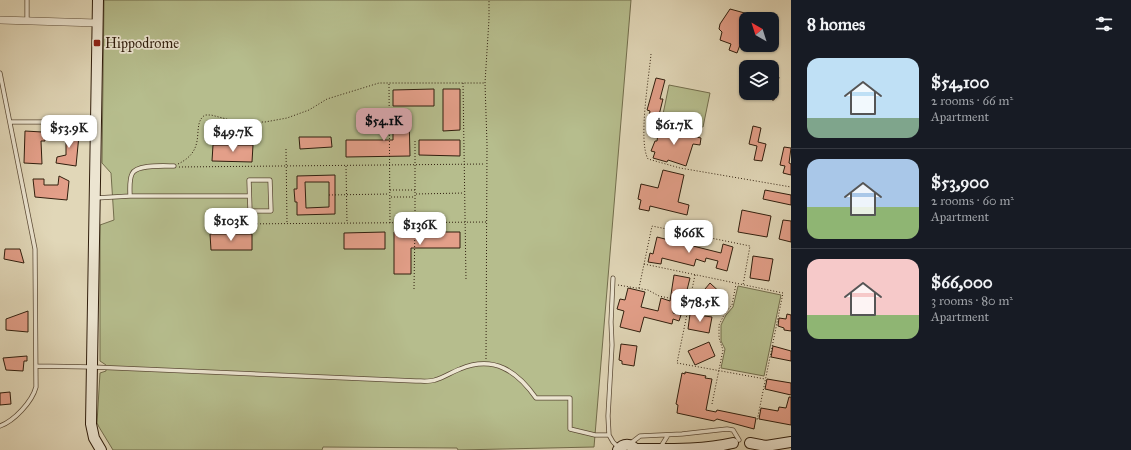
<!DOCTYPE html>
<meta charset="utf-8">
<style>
:root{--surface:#171b24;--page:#20242c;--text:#f1f3f6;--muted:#9ea1a6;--line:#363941;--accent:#c59692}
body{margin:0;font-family:"IM FELL Great Primer",serif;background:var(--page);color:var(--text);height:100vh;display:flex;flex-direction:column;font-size:15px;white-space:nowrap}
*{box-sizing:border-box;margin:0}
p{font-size:13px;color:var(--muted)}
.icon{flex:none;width:22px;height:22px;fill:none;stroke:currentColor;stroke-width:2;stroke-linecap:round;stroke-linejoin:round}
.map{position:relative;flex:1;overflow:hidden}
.details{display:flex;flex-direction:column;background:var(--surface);width:340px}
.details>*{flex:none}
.needle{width:26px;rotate:321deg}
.buttons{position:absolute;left:739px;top:12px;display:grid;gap:8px}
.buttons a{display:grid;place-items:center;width:40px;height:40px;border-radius:8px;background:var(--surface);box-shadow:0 1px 3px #0004;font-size:20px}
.price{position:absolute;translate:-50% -34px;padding:0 9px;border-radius:8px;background:#fff;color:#222;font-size:13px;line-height:26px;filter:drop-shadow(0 1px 2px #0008)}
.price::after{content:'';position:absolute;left:50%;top:24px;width:12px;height:9px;margin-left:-6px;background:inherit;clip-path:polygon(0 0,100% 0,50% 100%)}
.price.on{background:var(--accent);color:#111}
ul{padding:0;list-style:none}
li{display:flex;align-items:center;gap:12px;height:100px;padding:0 16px}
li+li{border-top:1px solid var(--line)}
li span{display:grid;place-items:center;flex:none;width:112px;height:80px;border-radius:12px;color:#555}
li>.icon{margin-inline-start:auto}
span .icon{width:48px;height:48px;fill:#fffc;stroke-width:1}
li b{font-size:17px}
h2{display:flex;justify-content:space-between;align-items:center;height:48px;padding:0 16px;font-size:17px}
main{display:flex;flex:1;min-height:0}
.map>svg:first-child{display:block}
.green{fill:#b6bd8d;stroke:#736e4d}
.building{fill:#e39f89;stroke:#301e0d;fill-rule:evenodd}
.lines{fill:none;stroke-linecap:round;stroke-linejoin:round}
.lane-casing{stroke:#5c4c38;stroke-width:5}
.street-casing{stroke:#5c4c38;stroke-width:8}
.secondary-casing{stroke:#301e0d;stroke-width:12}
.path{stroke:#301e0d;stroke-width:1;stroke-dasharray:1 2;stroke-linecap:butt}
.lane{stroke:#ece5d1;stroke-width:3.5}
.street{stroke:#ece5d1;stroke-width:7}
.secondary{stroke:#ece5d1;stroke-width:10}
.poi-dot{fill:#8f2418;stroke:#ece5d1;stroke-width:1.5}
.labels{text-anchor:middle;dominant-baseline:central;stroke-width:3.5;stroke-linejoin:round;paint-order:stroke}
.poi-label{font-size:14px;fill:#301e0d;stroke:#ece5d1;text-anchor:start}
</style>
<main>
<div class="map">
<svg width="791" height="450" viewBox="0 0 791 450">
<rect width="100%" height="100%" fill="#e1d7b8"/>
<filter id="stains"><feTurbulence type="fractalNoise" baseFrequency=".005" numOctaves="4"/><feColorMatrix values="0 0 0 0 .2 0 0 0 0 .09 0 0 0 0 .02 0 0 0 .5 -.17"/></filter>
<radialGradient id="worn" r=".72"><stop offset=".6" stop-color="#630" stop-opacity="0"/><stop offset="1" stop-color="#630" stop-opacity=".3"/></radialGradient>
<path class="green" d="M 104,0 L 631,0 L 594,447 L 458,450 L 457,448 L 323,447 L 322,450 L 113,450 L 99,427 L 97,423 L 100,373 L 106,371 L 106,365 L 100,361 L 100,225 L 114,220 L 111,173 L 102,163 Z
M 669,85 L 710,93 L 703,127 L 662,119 Z
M 738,286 L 781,295 L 764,376 L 721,368 L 725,349 L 721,341 L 721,325 L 726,315 L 733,307 Z"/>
<path class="building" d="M 730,9 L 763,18 L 763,19 L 746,19 L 746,45 L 764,45 L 759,51 L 740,45 L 737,53 L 729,50 L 731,44 L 720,40 L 722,32 L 719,29 L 720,24 Z
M 772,75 L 779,77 L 774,100 L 772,100 Z
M 656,78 L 665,80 L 660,99 L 663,99 L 657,123 L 648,120 L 650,111 L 647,110 Z
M 434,89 L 434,106 L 393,106 L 393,90 Z
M 443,89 L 460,89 L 460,130 L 443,131 Z
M 409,114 L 410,156 L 346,157 L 346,140 L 393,140 L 393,115 Z
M 680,126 L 685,127 L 683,134 L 701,138 L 700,145 L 693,144 L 686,166 L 668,160 L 667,162 L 653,158 L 655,152 L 651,151 L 655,141 L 657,141 L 659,127 L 679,131 Z
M 753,126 L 761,128 L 758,142 L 766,144 L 762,161 L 754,160 L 757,146 L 749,144 Z
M 25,131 L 42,132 L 45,136 L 45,141 L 41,141 L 42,164 L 24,163 Z
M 57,131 L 79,135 L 76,166 L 56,163 L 57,157 L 66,155 L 66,140 L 57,138 Z
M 299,137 L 331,137 L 332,147 L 300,149 Z
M 419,140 L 460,140 L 460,156 L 419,155 Z
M 213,145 L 253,145 L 252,162 L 212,161 Z
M 784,147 L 791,148 L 789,163 L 791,164 L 791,175 L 783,173 L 785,166 L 780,165 Z
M 663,170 L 684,175 L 678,202 L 689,205 L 687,215 L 650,206 L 649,211 L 639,209 L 641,200 L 638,199 L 641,184 L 658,188 Z
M 335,175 L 335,214 L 297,215 L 297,202 L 295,202 L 294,189 L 297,189 L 297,176 ZM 305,182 L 329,182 L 329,207 L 306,208 Z
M 59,176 L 69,181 L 67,200 L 35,197 L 33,179 L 44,179 L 44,185 L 58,185 Z
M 765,190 L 791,195 L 791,205 L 763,199 Z
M 742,210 L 771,216 L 767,237 L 738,232 Z
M 783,220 L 791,221 L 791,242 L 779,239 Z
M 385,232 L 385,249 L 344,249 L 344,233 Z
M 394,232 L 460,232 L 460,248 L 411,248 L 411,274 L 394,274 Z
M 210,234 L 252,234 L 252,250 L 211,250 Z
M 657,237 L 721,253 L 723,244 L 733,247 L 727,271 L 716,268 L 718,261 L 706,258 L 705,262 L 696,259 L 694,266 L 662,258 L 661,264 L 648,262 L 650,253 L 653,254 Z
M 5,249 L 20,249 L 24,263 L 4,259 Z
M 753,256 L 773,259 L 769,281 L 750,278 Z
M 674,275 L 690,278 L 685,298 L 677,297 L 673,313 L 681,315 L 679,321 L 673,319 L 672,324 L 644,317 L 640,332 L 620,327 L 624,311 L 617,309 L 620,299 L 625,300 L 628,288 L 645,292 L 641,307 L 658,311 L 661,298 L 670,301 Z
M 710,283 L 726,298 L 715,309 L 700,295 Z
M 28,311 L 28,332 L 6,330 L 6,319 Z
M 690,314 L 712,317 L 709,333 L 688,329 Z
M 787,314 L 791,315 L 791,331 L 784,330 L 784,328 L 778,326 L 779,318 L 786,319 Z
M 709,342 L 715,356 L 695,365 L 688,351 Z
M 621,344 L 637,346 L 634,366 L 622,364 L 622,361 L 619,360 Z
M 773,346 L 791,351 L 791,361 L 771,357 Z
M 27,356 L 27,361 L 24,361 L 23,371 L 6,370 L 3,358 Z
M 685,372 L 706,376 L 705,378 L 712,379 L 706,410 L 716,412 L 717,410 L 756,418 L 754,429 L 717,419 L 714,421 L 677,413 L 678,405 L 676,404 L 682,373 L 685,374 Z
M 767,379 L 791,383 L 791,395 L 765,389 Z
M 10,392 L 11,404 L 0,405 L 0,393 Z
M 789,397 L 791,397 L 791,425 L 759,419 L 761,408 L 778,411 L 779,407 L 786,408 Z"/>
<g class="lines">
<defs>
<path id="lane" d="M 27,20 L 27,0
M 0,73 L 35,249 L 36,387 C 32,402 14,421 0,426
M 10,122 L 95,122
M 249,180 L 270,180 L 271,211 L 250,211 Z
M 130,196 C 130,189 129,180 132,174 C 136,164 164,166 174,166
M 96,198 L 130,196 L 249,196
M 613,278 L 611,322 L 612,345 L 608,416 L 609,435 L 613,442 L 618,447
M 36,366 L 93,367 L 416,381 C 422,381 429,382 435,380 C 443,378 452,372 460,369 C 494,355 517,371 536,398 L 570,398 L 570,429 L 595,435 L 609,435
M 631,443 L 640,436 L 682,434 L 727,429 L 733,430 L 739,440
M 660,448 L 668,435"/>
<path id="street" d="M 0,20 L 97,23"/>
<path id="secondary" d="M 98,0 L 91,424 L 94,438 L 101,450
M 750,443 L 766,446 L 791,442
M 635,449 C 667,449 703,450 733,443
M 618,450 C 623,443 631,443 636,450"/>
</defs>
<use href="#lane" class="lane-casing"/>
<use href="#street" class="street-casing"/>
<use href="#secondary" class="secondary-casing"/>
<path class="path" d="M 651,54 C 649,77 638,141 648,159 L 680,168 L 791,187
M 463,83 L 466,280
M 389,84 L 390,223
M 286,149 L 287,223
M 178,164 C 209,149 190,125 205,115 L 211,115 L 238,122 L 265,122 L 287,118 L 309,110 L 327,99 L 379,83 L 485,83
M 346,166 L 347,223
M 179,167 L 485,164
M 390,190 L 415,190
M 416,194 L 464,193
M 329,195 L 389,194
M 391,197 L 415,197
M 236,224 L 486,222
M 644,264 L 783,293 L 757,421
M 695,275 L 677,363 L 765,379
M 618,285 L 648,290 L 659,296 L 689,302
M 639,288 L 652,226 L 750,246 L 743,285
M 414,289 L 415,223 L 415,139
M 486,359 L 487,144 L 485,83 L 489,19 L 489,0
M 712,404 L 723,350 L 719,338 L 719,325 L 725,313 L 732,305 L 736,284"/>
<use href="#lane" class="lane"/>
<use href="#street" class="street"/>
<use href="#secondary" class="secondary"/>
</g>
<rect class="poi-dot" x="93" y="39" width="8" height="8" rx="2"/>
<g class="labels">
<g class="poi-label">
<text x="105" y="43">Hippodrome</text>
</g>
</g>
<rect width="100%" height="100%" filter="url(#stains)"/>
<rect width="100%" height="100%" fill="url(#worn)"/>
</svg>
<div class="buttons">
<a><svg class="needle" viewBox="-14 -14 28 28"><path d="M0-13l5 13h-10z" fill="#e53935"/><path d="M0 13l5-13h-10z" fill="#9ea1a6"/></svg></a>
<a><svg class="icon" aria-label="layers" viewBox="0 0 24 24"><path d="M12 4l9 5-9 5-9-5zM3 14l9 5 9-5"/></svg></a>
</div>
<b class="price on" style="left:384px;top:142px">$54.1K</b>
<b class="price" style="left:674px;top:146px">$61.7K</b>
<b class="price" style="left:69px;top:149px">$53.9K</b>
<b class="price" style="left:233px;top:153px">$49.7K</b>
<b class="price" style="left:231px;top:242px">$103K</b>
<b class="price" style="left:420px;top:246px">$136K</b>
<b class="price" style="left:689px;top:254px">$66K</b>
<b class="price" style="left:700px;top:323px">$78.5K</b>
</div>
<section class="details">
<h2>8 homes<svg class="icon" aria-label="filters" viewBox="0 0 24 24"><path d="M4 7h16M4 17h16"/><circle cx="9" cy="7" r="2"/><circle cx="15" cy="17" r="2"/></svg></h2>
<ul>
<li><span style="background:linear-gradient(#bfe0f5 75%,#7fa58c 0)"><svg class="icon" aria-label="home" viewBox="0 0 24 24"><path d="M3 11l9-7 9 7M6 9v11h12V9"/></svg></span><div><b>$54,100</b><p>2 rooms · 66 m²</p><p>Apartment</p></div></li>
<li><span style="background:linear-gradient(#a9c7e8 60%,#8fb573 0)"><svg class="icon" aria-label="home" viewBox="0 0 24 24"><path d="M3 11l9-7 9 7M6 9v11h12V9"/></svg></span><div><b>$53,900</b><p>2 rooms · 60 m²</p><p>Apartment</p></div></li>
<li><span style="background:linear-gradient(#f6c9c9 70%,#8fb573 0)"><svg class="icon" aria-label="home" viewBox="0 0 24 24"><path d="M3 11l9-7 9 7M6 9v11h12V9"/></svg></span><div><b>$66,000</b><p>3 rooms · 80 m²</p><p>Apartment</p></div></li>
</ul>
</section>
</main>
